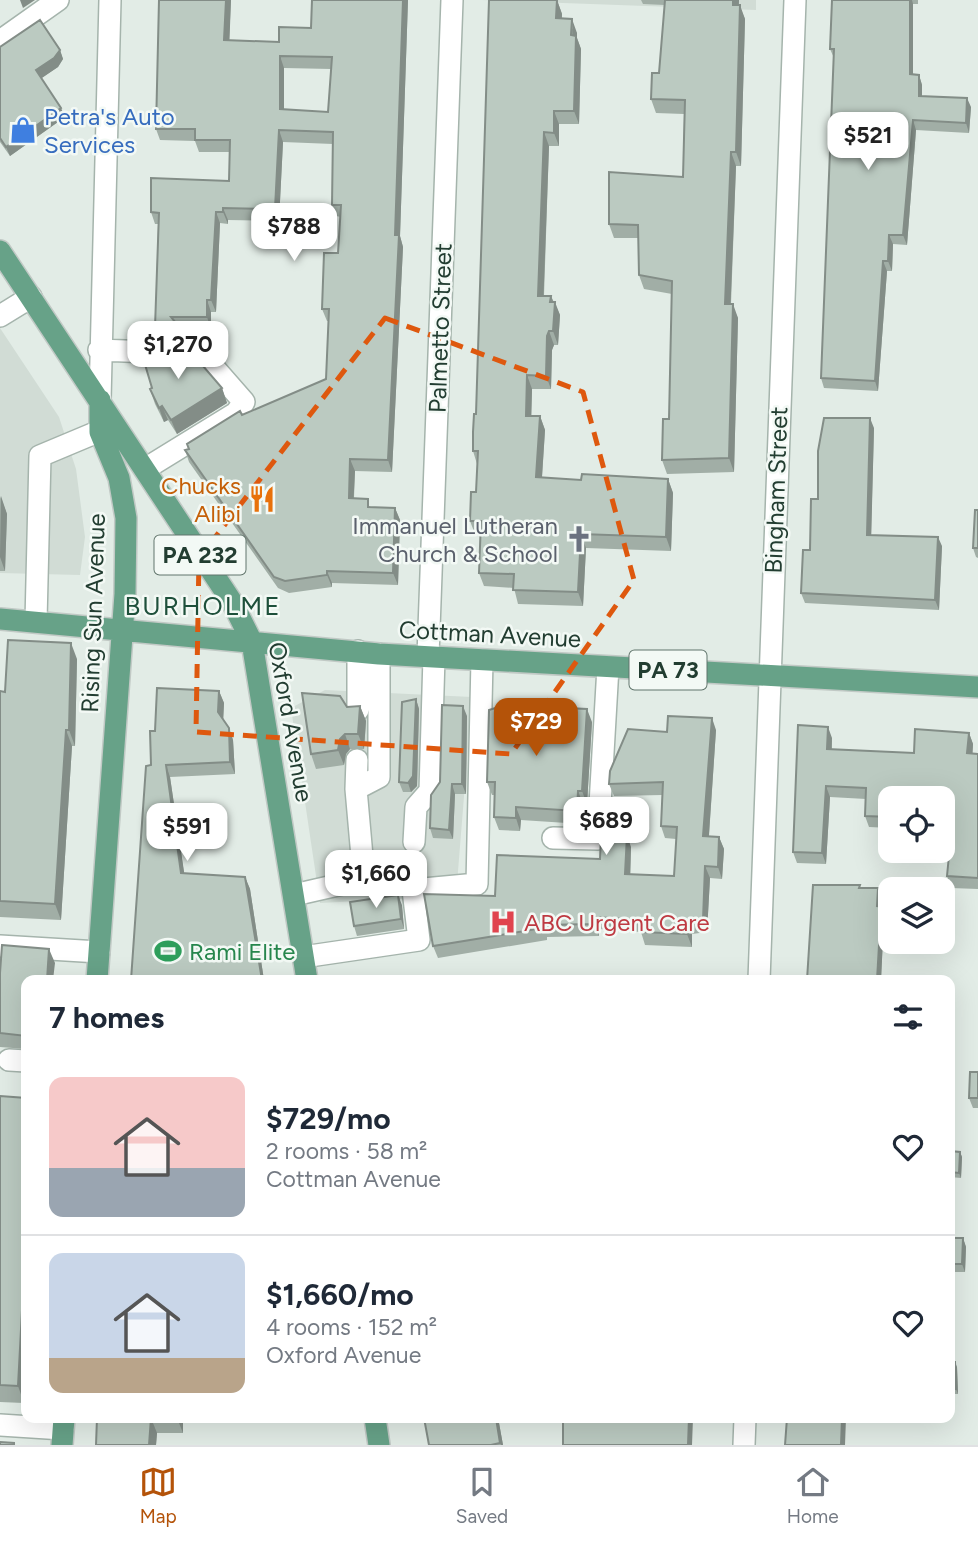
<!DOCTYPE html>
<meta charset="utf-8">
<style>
:root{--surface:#fff;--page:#f2f2f3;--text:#1f2937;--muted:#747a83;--line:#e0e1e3;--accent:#b45309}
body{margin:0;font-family:Figtree,sans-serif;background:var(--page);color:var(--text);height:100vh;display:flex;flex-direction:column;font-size:26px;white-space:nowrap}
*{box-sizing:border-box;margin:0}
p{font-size:23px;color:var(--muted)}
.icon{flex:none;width:38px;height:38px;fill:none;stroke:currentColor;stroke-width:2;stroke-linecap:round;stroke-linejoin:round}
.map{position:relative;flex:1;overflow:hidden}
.drawer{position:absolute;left:21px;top:975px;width:934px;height:448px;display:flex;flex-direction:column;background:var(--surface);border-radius:14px;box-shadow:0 7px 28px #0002}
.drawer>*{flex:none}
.tools{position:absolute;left:878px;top:786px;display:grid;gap:14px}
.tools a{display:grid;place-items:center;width:77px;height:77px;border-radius:14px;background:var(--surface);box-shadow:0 7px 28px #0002;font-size:35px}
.price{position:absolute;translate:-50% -60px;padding:0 16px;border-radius:14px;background:#fff;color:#222;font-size:23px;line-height:46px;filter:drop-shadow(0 2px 4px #0008)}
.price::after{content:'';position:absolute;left:50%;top:42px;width:21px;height:16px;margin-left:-10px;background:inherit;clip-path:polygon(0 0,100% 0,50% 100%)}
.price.selected{background:var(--accent);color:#fff}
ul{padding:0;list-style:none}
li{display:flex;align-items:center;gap:21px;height:175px;padding:0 28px}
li+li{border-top:2px solid var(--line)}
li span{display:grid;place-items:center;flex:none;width:196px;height:140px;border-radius:14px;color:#555}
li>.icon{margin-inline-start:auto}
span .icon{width:84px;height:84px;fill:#fffc;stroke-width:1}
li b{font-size:30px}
h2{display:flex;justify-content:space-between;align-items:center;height:84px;padding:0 28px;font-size:30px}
.menu{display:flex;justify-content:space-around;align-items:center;height:98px;border-top:2px solid var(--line);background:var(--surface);font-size:19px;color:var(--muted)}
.menu a{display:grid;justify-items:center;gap:4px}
.menu .selected{color:var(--accent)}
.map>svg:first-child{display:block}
.built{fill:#d1dcd5}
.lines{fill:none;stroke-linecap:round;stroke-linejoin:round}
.minor-casing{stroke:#a5b4ac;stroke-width:24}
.major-casing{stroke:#c1c9c5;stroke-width:24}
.minor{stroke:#fff;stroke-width:21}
.major{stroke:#67a288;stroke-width:21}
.wall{fill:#a1aea6;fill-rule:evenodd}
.shaded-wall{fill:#838d87}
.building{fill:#bbcac1;stroke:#838d87;stroke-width:2;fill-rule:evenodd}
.marked{fill:none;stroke:#de580e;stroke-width:5;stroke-dasharray:14 9;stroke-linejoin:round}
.labels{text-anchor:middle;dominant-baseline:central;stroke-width:5;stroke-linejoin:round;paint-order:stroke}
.shield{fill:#f3f9f5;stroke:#61756c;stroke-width:2}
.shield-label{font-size:23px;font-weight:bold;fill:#223d31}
.shop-label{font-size:24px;fill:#366cbe;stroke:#f3f9f5;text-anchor:start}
.street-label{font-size:24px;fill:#223d31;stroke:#f3f9f5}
.food-label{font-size:24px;fill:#c56008;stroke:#f3f9f5;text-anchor:end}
.worship-label{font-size:24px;fill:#5b616d;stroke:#f3f9f5;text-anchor:end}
.health-label{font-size:24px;fill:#be3a42;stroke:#f3f9f5;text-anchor:start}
.leisure-label{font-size:24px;fill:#27864d;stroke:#f3f9f5;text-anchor:start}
.neighbourhood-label{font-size:26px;letter-spacing:2px;fill:#1e503b;stroke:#f3f9f5}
</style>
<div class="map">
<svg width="978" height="1445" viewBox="0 0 978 1445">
<rect width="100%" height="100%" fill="#e2ece6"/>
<path class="built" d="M 481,0 L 756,0 L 756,10 Z
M 0,328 L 59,417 L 76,469 L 85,537 L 80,575 L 0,573 Z
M 325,690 L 472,697 L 456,896 L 320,903 L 291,708 Z"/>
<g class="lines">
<defs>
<path id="minor" d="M 0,41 L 58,0
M 0,316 L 31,297
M 99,350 L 202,354 L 244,402 L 236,413 L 145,469
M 100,400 L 110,0
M 36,621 L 40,456 L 114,425
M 428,656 L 452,0
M 358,710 L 358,651
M 356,789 L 357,760
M 553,838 L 598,839 L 608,667
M 414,842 L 416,807 L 430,791 L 434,657
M 294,895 L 364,879 L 356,789 L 379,777 L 379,654
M 0,946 L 99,952
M 303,957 L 419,940 L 413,890 L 477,884 L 482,660
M 759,980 L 795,0
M 9,1060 L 26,1061
M 0,1425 L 63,1429
M 744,1445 L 745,1418"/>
<path id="major" d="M 0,251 L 232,602 L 252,642 L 307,980
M 0,619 L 379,654 L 978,687
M 97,980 L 125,594 L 126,518 L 119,478 L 100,432 L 100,400
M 375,1418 L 379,1445
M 62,1445 L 64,1418"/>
</defs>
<use href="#minor" class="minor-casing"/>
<use href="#major" class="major-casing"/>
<use href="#minor" class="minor"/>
<use href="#major" class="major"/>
</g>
<path class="wall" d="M 159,0 L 231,0 L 229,41 L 279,42 L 311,28 L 312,0 L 408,0 L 400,236 L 403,247 L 392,472 L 355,471 L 354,498 L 371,507 L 395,508 L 400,520 L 398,585 L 332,583 L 332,587 L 289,593 L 278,588 L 189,462 L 185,450 L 188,449 L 187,444 L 242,415 L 326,379 L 329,321 L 327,321 L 322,309 L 338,253 L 341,217 L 336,216 L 332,205 L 333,144 L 283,142 L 279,221 L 228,220 L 228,224 L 220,223 L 216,312 L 211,312 L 211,329 L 180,329 L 184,340 L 159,339 L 155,327 L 158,224 L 155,224 L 151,212 L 229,181 L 230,152 L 199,152 L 195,141 L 160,140 L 156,129 ZM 284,68 L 331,69 L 328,112 L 284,110 Z
M 557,0 L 562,14 L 562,19 L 577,33 L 577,38 L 581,49 L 579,124 L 559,124 L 559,146 L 549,146 L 544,296 L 551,296 L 560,315 L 558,345 L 554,345 L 552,350 L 551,389 L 532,389 L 531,416 L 540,416 L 545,430 L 542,478 L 581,480 L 668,479 L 673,493 L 671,551 L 586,548 L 583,606 L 518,604 L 514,588 L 484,586 L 479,573 L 480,535 L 475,534 L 470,521 L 476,492 L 477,464 L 473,451 L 476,414 Z
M 641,0 L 739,0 L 739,5 L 745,19 L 741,166 L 736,166 L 731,304 L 738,318 L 734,472 L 667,474 L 662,460 L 669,419 L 672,294 L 644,289 L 639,275 L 638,238 L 614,238 L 609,224 L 683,177 L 684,114 L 656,113 L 651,99 L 659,73 L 665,5 L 643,4 Z
M 832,0 L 918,0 L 918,4 L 913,4 L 913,75 L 919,75 L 922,85 L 922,96 L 971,107 L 969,133 L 916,130 L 907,245 L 893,244 L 892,271 L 887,271 L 878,391 L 824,388 L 821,378 L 834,58 L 830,49 Z
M 0,47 L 60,50 L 63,59 L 58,67 L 41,78 L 65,117 L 10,156 L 0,142 Z
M 152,388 L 222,388 L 227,403 L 177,434 L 168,420 L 164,422 L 155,404 L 150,389 Z
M 874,428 L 871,535 L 942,546 L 939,610 L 805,603 L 801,593 L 810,550 L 818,499 Z
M 0,496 L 7,514 L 5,571 L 0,571 Z
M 978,510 L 978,558 L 976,557 L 973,548 Z
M 77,659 L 75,746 L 72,746 L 61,920 L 0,917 L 0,691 L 5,692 Z
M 219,691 L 224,703 L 223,719 L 229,728 L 233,740 L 235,774 L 170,777 L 184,873 L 245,877 L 250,889 L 264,980 L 131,980 L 155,731 Z
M 416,699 L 419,709 L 417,786 L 411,792 L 403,792 L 399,782 Z
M 360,706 L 366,721 L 364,749 L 350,749 L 346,754 L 344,765 L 316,769 L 311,754 L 347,707 Z
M 467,716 L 466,794 L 455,794 L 453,839 L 433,838 L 430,828 L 440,782 Z
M 592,722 L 587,804 L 583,804 L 582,824 L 521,820 L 520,831 L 499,830 L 494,817 L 495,795 L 492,795 L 487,782 Z
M 716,730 L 709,836 L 719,837 L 724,849 L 722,879 L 710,878 L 707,932 L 692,934 L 692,947 L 645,945 L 641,932 L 599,929 L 599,936 L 547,937 L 547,940 L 438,958 L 433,946 L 495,896 L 631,847 L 630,874 L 674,876 L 676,839 L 665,838 L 661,826 L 662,795 L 614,796 L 609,784 L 667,732 Z
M 969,733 L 973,744 L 972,754 L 978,754 L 978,889 L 951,888 L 947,876 L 951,835 L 943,835 L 943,798 L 891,798 L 891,828 L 869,827 L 865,816 L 866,799 L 830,797 L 826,864 L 797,863 L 793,852 L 832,738 L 832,749 L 914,753 Z
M 861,888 L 882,898 L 881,906 L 885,907 L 888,916 L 888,938 L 883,938 L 881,980 L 807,980 Z
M 402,905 L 404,929 L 357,936 L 354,926 Z
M 55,963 L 26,980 L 26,1049 L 0,1047 L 0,973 Z
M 978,1072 L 978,1108 L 973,1108 L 969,1098 Z
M 0,1096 L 24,1403 L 0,1402 Z
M 950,1151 L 960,1152 L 962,1157 L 961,1178 L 950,1177 Z
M 950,1238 L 963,1238 L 966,1247 L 965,1272 L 950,1272 Z
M 950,1362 L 957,1367 L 958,1394 L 950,1394 Z
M 97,1418 L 183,1418 L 183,1433 L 157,1433 L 156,1445 L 96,1445 Z
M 424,1418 L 504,1418 L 504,1422 L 499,1423 L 503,1445 L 429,1445 Z"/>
<path class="shaded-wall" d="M 20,0 L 35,0 L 23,8 Z
M 226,0 L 231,0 L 229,52 L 224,40 Z
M 403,0 L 408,0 L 400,236 L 403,247 L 392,472 L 388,460 Z
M 557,0 L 562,14 L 561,32 L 556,18 Z
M 733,0 L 739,0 L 738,19 L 733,5 Z
M 910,0 L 912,0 L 913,4 L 913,84 L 910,74 Z
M 740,5 L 745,19 L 741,166 L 736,152 Z
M 572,19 L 577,33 L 577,38 L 581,49 L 579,124 L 574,111 Z
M 60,50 L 63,59 L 58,67 L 39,80 L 36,70 Z
M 280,56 L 284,68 L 284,121 L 280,109 Z
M 919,75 L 922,85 L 922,105 L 919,96 Z
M 967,98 L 971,107 L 969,133 L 966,123 Z
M 61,108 L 65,117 L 10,156 L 6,147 Z
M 554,111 L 559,124 L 559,146 L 554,133 Z
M 913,120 L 916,130 L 907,245 L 903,235 Z
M 279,130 L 283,142 L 279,221 L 275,209 Z
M 544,132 L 549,146 L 543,310 L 538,296 Z
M 731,152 L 736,166 L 730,318 L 725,304 Z
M 223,208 L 228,220 L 228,224 L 223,212 Z
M 216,212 L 220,223 L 216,312 L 211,300 Z
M 889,235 L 893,244 L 892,271 L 888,261 Z
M 883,261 L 887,271 L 878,391 L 875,381 Z
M 551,296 L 555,307 L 555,302 L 560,315 L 558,345 L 553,331 Z
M 207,300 L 211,312 L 211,329 L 207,317 Z
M 733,304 L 738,318 L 734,472 L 729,458 Z
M 549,331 L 554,345 L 552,350 L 551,389 L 546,376 L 547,336 Z
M 527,375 L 532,389 L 531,430 L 526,416 Z
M 222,388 L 227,403 L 177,434 L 171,420 Z
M 162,406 L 168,420 L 164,422 L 159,408 Z
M 540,416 L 545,430 L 541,491 L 536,477 Z
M 870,418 L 874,428 L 871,545 L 867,535 Z
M 350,459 L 355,471 L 353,510 L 349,498 Z
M 668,479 L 673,493 L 671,551 L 666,537 Z
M 1,496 L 7,514 L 5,571 L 0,557 Z
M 395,508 L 400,520 L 398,585 L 393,573 Z
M 581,534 L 586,548 L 583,606 L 578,592 Z
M 938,537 L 942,546 L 939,610 L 935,600 Z
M 327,571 L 332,583 L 332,587 L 327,575 Z
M 71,643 L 77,659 L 75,746 L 69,730 Z
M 219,691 L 224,703 L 223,725 L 218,712 Z
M 416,699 L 419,709 L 417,786 L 411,792 L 408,783 Z
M 360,706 L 366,721 L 364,749 L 358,734 Z
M 463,706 L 467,716 L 466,794 L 462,784 Z
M 587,709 L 592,722 L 587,804 L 582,791 Z
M 712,718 L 716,730 L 708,848 L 703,836 Z
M 828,727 L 832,738 L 831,760 L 827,749 Z
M 229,728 L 233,740 L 235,774 L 230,762 Z
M 66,730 L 72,746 L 61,920 L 55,904 Z
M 969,733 L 973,744 L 972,765 L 967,753 Z
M 345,734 L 350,749 L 346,754 L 344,765 L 338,750 L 340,739 Z
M 166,765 L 170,777 L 186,885 L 181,873 Z
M 452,784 L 455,794 L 453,839 L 449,830 Z
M 826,786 L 830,797 L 826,864 L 822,853 Z
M 578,791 L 583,804 L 582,824 L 577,811 Z
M 516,807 L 521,820 L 520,831 L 516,818 Z
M 627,835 L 631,847 L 630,886 L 625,874 Z
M 719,837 L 724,849 L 722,879 L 718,867 Z
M 705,866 L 710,878 L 707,932 L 703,920 Z
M 245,877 L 250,889 L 264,980 L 262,980 Z
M 878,888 L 882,898 L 881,916 L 877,906 Z
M 398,895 L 402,905 L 404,929 L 401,919 Z
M 885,907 L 888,916 L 888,938 L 884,928 Z
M 595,917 L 599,929 L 599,936 L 594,924 Z
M 688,922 L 692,934 L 692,947 L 687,934 Z
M 880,928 L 883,938 L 881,980 L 877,980 Z
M 49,949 L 55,963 L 53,980 L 47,980 Z
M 960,1152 L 962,1157 L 961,1178 L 959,1173 Z
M 26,1235 L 26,1358 L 24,1403 L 18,1386 Z
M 963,1238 L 966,1247 L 965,1272 L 962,1264 Z
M 955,1362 L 957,1367 L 958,1394 L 956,1389 Z
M 151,1418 L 157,1433 L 156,1445 L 149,1445 Z
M 177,1418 L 183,1418 L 183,1433 Z
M 496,1418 L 499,1423 L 503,1445 L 501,1445 L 500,1443 Z
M 689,1418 L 693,1418 L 692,1445 L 688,1445 Z
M 842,1418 L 846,1418 L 845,1445 L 841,1445 Z"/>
<path class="building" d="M 159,0 L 226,0 L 224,40 L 279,42 L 279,27 L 311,28 L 312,0 L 403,0 L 395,235 L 399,235 L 388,460 L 350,459 L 349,498 L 368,499 L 368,507 L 395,508 L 393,573 L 327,571 L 327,575 L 285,581 L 274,577 L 185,450 L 189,449 L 187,444 L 240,411 L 242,415 L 326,379 L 329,309 L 322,309 L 324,253 L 338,253 L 341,205 L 332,205 L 333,132 L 279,130 L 275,209 L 223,208 L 223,212 L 216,212 L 211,300 L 207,300 L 207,317 L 171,317 L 180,328 L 155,327 L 159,213 L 151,212 L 151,178 L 229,181 L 230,140 L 195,140 L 195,129 L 156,129 ZM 280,56 L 332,57 L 328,112 L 280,109 Z
M 489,0 L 557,0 L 556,18 L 572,19 L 571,35 L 576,36 L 574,111 L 554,111 L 554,133 L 544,132 L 538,296 L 551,296 L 550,302 L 555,302 L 553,331 L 549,331 L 547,336 L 546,376 L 527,375 L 526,416 L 540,416 L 536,477 L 581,480 L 582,474 L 668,479 L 666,537 L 581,534 L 578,592 L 513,590 L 514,574 L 479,573 L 481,521 L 470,521 L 471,492 L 476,492 L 478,451 L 473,451 L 473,432 L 474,414 L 476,414 Z
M 665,0 L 733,0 L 733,5 L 740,5 L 736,152 L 731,152 L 725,304 L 733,304 L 729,458 L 662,460 L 663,419 L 669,419 L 672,281 L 639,275 L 638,225 L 609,224 L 609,172 L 683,177 L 685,100 L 651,99 L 652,73 L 659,73 Z
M 832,0 L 910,0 L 910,74 L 919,75 L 919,96 L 967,98 L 966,123 L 913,120 L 903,235 L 889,235 L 888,261 L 883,261 L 875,381 L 821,378 L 834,49 L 830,49 Z
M 40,20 L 60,50 L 54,58 L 36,70 L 61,108 L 6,147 L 0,138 L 0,47 Z
M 141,351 L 191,352 L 222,388 L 171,420 L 162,406 L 159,408 L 150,389 L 152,388 Z
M 824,418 L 870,418 L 867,535 L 938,537 L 935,600 L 801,593 L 803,550 L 810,550 L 811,499 L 818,499 L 818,451 Z
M 975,510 L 978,510 L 978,548 L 973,548 Z
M 8,640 L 71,643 L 69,730 L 66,730 L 55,904 L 0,901 L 0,691 L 5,692 Z
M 157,688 L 219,691 L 218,712 L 229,728 L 230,762 L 166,765 L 181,873 L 245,877 L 262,980 L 131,980 L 146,766 L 151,765 L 150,731 L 155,731 Z
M 302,693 L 340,696 L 347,707 L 360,706 L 358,734 L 345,734 L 340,739 L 338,750 L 311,754 Z
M 416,699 L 413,776 L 408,783 L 399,782 L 402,702 Z
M 442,705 L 463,706 L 462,784 L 452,784 L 449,830 L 430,828 L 431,795 L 440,782 Z
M 505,705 L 587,709 L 582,791 L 578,791 L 577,811 L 516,807 L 516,818 L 494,817 L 495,782 L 487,782 L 489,710 Z
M 668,716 L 712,718 L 703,836 L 719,837 L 718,867 L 705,866 L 703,920 L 688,922 L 687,934 L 641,932 L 641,920 L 595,917 L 594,924 L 543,925 L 543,928 L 433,946 L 424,894 L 495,896 L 497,855 L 600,859 L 601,837 L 604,834 L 627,835 L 625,874 L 674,876 L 677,827 L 661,826 L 663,782 L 609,784 L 610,771 L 628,729 L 667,732 Z
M 798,725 L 828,727 L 827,749 L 914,753 L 915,729 L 969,733 L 967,753 L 978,754 L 978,878 L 947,876 L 952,825 L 943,824 L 943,798 L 891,798 L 891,817 L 865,816 L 866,788 L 826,786 L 822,853 L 793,852 Z
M 813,885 L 860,885 L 859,888 L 878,888 L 877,906 L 885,907 L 884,928 L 880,928 L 877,980 L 807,980 Z
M 398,895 L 401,919 L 354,926 L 350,902 Z
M 2,945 L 49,949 L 47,980 L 26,980 L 26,1036 L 0,1033 L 0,973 Z
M 970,1072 L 978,1072 L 978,1098 L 969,1098 Z
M 0,1096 L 26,1098 L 26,1235 L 18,1386 L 0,1385 Z
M 950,1151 L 960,1152 L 959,1173 L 950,1172 Z
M 950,1238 L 963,1238 L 962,1264 L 950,1264 Z
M 950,1362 L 955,1362 L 956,1389 L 950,1389 Z
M 97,1418 L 177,1418 L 151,1418 L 149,1445 L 96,1445 Z
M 424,1418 L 496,1418 L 500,1443 L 491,1445 L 429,1445 Z
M 563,1418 L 689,1418 L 688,1445 L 563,1445 Z
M 787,1418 L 842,1418 L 841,1445 L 785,1445 Z
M 0,1442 L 14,1443 L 14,1445 L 0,1445 Z"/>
<path class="marked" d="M 385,318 L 583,392 L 634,580 L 511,754 L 196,732 L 199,558 Z"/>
<defs>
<symbol id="shop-bare" viewBox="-9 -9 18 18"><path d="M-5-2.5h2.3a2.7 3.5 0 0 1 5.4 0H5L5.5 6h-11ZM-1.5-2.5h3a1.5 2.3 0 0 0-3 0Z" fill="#3f7fe0" stroke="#f3f9f5" stroke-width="2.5" paint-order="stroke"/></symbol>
<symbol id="restaurant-bare" viewBox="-9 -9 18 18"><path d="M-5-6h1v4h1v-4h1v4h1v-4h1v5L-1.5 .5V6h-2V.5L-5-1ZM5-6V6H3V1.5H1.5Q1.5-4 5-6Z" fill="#e8710a" stroke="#f3f9f5" stroke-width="2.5" paint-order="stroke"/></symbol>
<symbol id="church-bare" viewBox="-9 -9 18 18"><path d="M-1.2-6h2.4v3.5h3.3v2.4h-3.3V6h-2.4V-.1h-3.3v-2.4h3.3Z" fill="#6b7280" stroke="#f3f9f5" stroke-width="2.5" paint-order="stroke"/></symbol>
<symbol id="hospital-bare" viewBox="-9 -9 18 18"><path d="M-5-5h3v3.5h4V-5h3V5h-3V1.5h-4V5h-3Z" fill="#e0444e" stroke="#f3f9f5" stroke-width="2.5" paint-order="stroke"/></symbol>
<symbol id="stadium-bare" viewBox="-9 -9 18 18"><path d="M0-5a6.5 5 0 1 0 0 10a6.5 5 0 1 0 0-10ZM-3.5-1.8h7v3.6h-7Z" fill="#2e9e5b" stroke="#f3f9f5" stroke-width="2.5" paint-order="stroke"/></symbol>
</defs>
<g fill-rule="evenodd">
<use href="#shop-bare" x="4" y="111" width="38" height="38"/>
<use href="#restaurant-bare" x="243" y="480" width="38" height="38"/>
<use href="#church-bare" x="560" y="520" width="38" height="38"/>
<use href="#hospital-bare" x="484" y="903" width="38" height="38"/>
<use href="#stadium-bare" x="149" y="932" width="38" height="38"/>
</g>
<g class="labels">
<g class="shield">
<rect x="154.5" y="535.5" width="91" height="39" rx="5"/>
<rect x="629.5" y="650.5" width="77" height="39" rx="5"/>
</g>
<g class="shield-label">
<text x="200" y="555">PA 232</text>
<text x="668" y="670">PA 73</text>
</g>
<g class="shop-label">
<text x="44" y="116">Petra's Auto<tspan x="44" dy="28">Services</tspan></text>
</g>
<g class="street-label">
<text transform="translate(440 328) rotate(-88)">Palmetto Street</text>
<text transform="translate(776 490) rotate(-88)">Bingham Street</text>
<text transform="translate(93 613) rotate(-88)">Rising Sun Avenue</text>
<text transform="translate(490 634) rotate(3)">Cottman Avenue</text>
<text transform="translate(291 722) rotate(80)">Oxford Avenue</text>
</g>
<g class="food-label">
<text x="241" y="485">Chucks<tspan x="241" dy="28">Alibi</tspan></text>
</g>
<g class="worship-label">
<text x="558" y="525">Immanuel Lutheran<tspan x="558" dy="28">Church &amp; School</tspan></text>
</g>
<g class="health-label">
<text x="524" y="922">ABC Urgent Care</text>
</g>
<g class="leisure-label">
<text x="189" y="951">Rami Elite</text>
</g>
<g class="neighbourhood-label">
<text x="203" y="606">BURHOLME</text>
</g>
</g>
</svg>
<div class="tools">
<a><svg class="icon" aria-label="locate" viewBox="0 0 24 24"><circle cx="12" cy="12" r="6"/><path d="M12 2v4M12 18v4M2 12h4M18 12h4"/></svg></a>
<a><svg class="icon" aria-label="layers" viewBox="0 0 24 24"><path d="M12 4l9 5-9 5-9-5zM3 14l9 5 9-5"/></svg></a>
</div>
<b class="price" style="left:868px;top:172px">$521</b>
<b class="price" style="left:294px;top:263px">$788</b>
<b class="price" style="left:178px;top:381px">$1,270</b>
<b class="price selected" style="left:536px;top:758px">$729</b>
<b class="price" style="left:606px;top:857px">$689</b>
<b class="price" style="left:187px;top:863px">$591</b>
<b class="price" style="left:376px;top:910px">$1,660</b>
<section class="drawer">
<h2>7 homes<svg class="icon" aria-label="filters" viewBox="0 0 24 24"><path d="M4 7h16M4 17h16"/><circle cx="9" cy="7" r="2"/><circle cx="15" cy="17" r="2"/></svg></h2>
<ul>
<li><span style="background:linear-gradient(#f6c9c9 65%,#9aa5b1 0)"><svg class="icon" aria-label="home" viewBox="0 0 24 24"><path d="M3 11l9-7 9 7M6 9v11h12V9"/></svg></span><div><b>$729/mo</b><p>2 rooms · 58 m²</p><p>Cottman Avenue</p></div><svg class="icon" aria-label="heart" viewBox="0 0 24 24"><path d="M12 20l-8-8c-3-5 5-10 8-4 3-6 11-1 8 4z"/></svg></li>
<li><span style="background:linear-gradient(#c9d6e8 75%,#b9a48a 0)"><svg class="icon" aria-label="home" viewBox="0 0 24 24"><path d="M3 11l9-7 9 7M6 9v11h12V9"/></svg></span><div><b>$1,660/mo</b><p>4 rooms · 152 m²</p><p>Oxford Avenue</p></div><svg class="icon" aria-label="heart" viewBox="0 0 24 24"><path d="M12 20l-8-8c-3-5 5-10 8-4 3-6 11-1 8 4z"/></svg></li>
</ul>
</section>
</div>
<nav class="menu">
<a class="selected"><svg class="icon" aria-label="map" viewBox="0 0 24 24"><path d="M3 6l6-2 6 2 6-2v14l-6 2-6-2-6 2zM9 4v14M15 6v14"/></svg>Map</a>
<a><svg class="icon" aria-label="saved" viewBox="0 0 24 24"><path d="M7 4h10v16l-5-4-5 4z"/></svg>Saved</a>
<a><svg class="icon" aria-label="home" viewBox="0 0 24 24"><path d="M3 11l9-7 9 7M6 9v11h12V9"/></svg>Home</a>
</nav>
